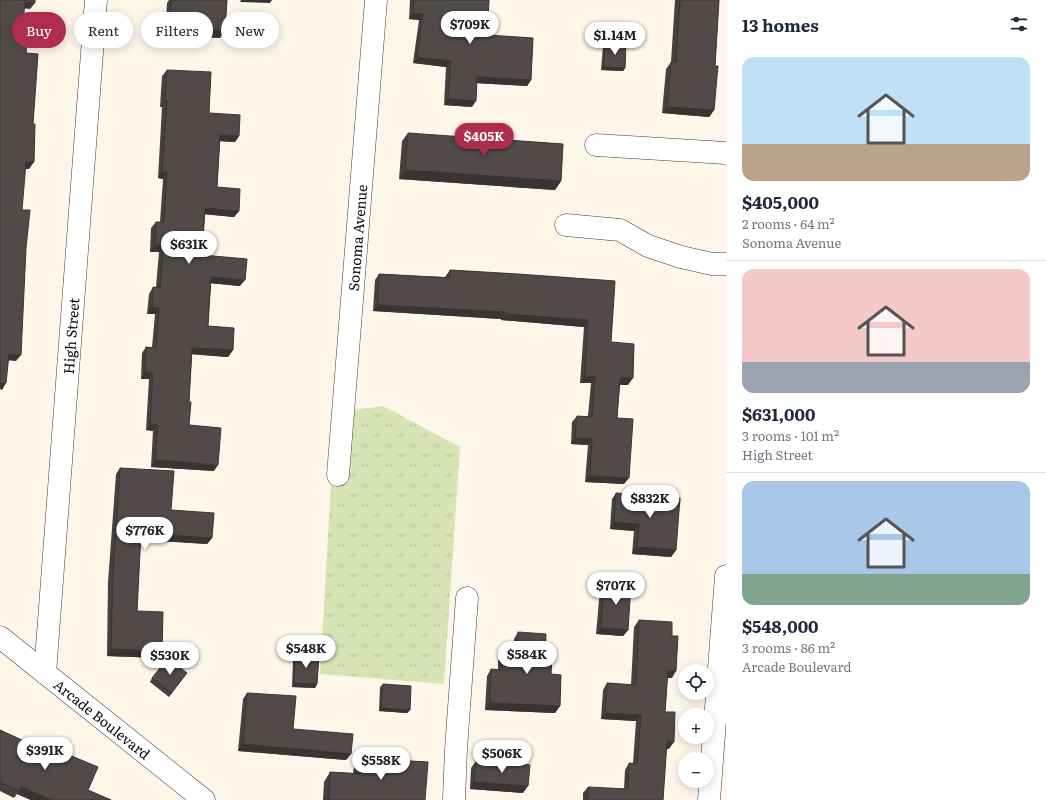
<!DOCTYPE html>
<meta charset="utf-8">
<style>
:root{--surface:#fff;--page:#f2f2f3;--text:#1f2937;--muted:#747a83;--line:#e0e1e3;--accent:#af2d4c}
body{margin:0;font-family:Literata,serif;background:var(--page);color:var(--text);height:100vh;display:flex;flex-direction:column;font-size:15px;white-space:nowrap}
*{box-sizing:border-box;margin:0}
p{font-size:13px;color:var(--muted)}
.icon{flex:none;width:22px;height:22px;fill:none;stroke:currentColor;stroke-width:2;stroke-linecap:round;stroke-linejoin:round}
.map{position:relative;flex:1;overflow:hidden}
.side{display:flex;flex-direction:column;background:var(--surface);width:320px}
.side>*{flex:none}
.banner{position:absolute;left:12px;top:12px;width:380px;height:36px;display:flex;gap:8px}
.tools{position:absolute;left:678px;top:664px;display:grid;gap:8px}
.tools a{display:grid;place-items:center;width:36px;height:36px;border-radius:50%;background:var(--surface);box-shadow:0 2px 10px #0003;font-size:20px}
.price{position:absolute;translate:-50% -34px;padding:0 9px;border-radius:14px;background:#fff;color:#222;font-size:13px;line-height:26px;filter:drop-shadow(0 1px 2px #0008)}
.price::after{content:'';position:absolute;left:50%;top:24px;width:12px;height:9px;margin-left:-6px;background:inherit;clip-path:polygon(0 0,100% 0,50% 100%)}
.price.active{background:var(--accent);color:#fff}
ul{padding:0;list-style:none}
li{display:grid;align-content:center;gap:8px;height:212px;padding:0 16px}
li+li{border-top:1px solid var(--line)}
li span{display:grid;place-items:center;height:124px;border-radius:12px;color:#555}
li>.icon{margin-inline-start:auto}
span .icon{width:72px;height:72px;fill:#fffc;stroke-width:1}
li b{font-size:17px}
h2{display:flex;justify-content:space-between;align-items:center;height:48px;padding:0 16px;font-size:17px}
.tag{padding:0 14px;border-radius:18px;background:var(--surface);box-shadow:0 2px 10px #0003;font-size:14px;line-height:36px}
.tag.active{background:var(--accent);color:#fff}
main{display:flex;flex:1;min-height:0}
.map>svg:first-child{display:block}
.grass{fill:url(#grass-tufts)}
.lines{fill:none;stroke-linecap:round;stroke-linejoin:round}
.minor-casing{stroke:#3d3d3d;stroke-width:23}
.minor{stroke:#fff;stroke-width:22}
.wall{fill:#47403e}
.shaded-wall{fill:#393432}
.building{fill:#524a48;stroke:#393432}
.labels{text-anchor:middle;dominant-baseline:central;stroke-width:4;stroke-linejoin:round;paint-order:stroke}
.street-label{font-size:14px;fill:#0a0a0a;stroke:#fff}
</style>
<main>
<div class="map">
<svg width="726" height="800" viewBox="0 0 726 800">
<defs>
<pattern id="grass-tufts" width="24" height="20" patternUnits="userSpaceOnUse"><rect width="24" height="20" fill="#d7e5b6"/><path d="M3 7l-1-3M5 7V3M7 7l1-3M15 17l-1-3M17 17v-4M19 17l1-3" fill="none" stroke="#b7c39b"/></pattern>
</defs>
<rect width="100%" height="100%" fill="#fef6e9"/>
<path class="grass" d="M 383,406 L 460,447 L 444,684 L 320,674 L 331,484 L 337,412 Z"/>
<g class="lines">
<defs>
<g id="minor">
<path d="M 596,145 L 726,153"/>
<path d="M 566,225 L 620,230 L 648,246 L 681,257 L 712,264 L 726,264"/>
<path id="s1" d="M 338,475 L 376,0"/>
<path id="s2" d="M 0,637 L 204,800"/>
<path id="s3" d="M 45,673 L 96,0"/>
<path d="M 454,800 L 456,749 L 467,598"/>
<path d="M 709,800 L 726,576"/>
</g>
</defs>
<use href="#minor" class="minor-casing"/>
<use href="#minor" class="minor"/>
</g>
<path class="wall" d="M 169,0 L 227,0 L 220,38 L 165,34 L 167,3 Z
M 410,0 L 489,0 L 487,35 L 531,80 L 527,86 L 477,83 L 472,107 L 444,105 L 446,67 L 413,63 L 419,20 L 409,19 Z
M 675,0 L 719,0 L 715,66 L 714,110 L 709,117 L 662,113 L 666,69 L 671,62 Z
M 605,43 L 625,68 L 623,71 L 601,70 L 603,46 Z
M 167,70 L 209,113 L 239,136 L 235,142 L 220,141 L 217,187 L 239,211 L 234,217 L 205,214 L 202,255 L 240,286 L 211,283 L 208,326 L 233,350 L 228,357 L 192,354 L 189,402 L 189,425 L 214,471 L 151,467 L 153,431 L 146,430 L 149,379 L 141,379 L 142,353 L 146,347 L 152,347 L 155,314 L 147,314 L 149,294 L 153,287 L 156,287 L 159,252 L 150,252 L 151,228 L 156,222 L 160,222 L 163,179 L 158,178 L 162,107 L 160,107 L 162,76 Z
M 408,133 L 561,181 L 555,190 L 399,179 L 402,141 Z
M 450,270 L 615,281 L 611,342 L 628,385 L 620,385 L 617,418 L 624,484 L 585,482 L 588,445 L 571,444 L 572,422 L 577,416 L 588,416 L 591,383 L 580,383 L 584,327 L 501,320 L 501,319 L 373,311 L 375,280 L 379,274 L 445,277 Z
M 120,468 L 171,510 L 212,538 L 207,544 L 140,540 L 137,611 L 162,651 L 158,658 L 107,656 L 108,582 L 116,474 Z
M 616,493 L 676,550 L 671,557 L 632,554 L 634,531 L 610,529 L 612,499 Z
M 604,582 L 628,630 L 623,636 L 596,634 L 600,589 Z
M 639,620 L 672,636 L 672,678 L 667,678 L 665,712 L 669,749 L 666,749 L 663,800 L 583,800 L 583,793 L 588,787 L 624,789 L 625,770 L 629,763 L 633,763 L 636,721 L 601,719 L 603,690 L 607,683 L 631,685 L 634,627 Z
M 518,632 L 545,657 L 560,706 L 555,713 L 485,710 L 487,676 L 491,669 L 498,669 L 498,661 L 503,654 L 513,655 L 514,639 Z
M 295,655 L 317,684 L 315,688 L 292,687 L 293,659 Z
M 185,676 L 169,697 L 150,682 L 152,678 Z
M 383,684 L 410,710 L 407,713 L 379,711 L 380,687 Z
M 247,693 L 293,729 L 351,754 L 346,760 L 238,751 L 243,699 Z
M 0,730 L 47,752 L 50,747 L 88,790 L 111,800 L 31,800 L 17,794 L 14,798 L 0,791 Z
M 361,758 L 425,800 L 323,800 L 324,782 L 330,772 L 353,773 L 354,768 Z
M 476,761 L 523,793 L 470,789 L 471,768 Z"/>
<path class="shaded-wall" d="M 241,0 L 272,0 L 270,3 L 240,2 Z
M 25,2 L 35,3 L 30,9 L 21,8 Z
M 413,13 L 423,14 L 419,20 L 409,19 Z
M 170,28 L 225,31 L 220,38 L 165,34 Z
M 417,57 L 451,61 L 446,67 L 413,63 Z
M 604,67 L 625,68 L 623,71 L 601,70 Z
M 477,77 L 531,80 L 527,86 L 473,83 Z
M 448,99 L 476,101 L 472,107 L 444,105 Z
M 165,101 L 167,101 L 162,107 L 160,107 Z
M 667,107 L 714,110 L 709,117 L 662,113 Z
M 220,135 L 239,136 L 235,142 L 216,141 Z
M 26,162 L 34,162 L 29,169 L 22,169 Z
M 405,170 L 561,181 L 555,190 L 399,179 Z
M 162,172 L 167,172 L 163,179 L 158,178 Z
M 205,208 L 239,211 L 234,217 L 201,214 Z
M 155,245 L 163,246 L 159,252 L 150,252 Z
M 211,277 L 245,280 L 240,286 L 207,283 Z
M 378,305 L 506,312 L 501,319 L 373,311 Z
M 152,307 L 159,308 L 155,314 L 147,314 Z
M 506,314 L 588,320 L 584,327 L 501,320 Z
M 192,348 L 233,350 L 228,357 L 188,354 Z
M 9,354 L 21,355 L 16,361 L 4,360 Z
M 145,372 L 153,373 L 149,379 L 141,379 Z
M 585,376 L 595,377 L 591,383 L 580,383 Z
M 620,378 L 633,378 L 628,385 L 616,384 Z
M 0,383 L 6,383 L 2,390 L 0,389 Z
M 150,424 L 158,425 L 153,431 L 146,430 Z
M 575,438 L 592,439 L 588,445 L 571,444 Z
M 155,460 L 218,465 L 214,471 L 151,467 Z
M 590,476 L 629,478 L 624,484 L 585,482 Z
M 614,522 L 639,524 L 634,531 L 610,529 Z
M 141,533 L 212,538 L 207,544 L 136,539 Z
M 637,547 L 676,550 L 671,557 L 632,554 Z
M 601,628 L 628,630 L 623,636 L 596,634 Z
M 111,649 L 162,651 L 158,658 L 107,656 Z
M 668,671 L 676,671 L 672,678 L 663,678 Z
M 294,683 L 317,684 L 315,688 L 292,687 Z
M 490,703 L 560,706 L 555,713 L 485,710 Z
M 381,708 L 410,710 L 407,713 L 379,711 Z
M 605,713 L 641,715 L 636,721 L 601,719 Z
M 667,742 L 674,742 L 669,749 L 662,749 Z
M 243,744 L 351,754 L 346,760 L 238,751 Z
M 474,782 L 528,786 L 523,793 L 470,789 Z
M 21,787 L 52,800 L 31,800 L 17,794 Z"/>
<path class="building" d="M 0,0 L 35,0 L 35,3 L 25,2 L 21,42 L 27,43 L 26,53 L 38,54 L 33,124 L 35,124 L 34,162 L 26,162 L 22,210 L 30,210 L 26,248 L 21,355 L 9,354 L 6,383 L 0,383 Z
M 171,0 L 227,0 L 225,31 L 170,28 Z
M 414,0 L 489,0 L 487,35 L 533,38 L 531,80 L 477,77 L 476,101 L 448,99 L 451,61 L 417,57 L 423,14 L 413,13 Z
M 680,0 L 719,0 L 715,66 L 718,66 L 714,110 L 667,107 L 671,62 L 676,62 Z
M 605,43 L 626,44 L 625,68 L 604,67 Z
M 167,70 L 211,72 L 209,113 L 240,115 L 239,136 L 220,135 L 217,187 L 240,189 L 239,211 L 205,208 L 202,255 L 247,259 L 245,280 L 211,277 L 208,326 L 234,328 L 233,350 L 192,348 L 189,402 L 191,402 L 189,425 L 221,428 L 218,465 L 155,460 L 158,425 L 150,424 L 153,373 L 145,372 L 146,347 L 156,348 L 159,308 L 152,307 L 153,287 L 160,288 L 163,246 L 155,245 L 156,222 L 164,222 L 167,172 L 162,172 L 167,101 L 165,101 Z
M 408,133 L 563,144 L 561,181 L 405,170 Z
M 450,270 L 518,274 L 615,281 L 611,342 L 634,344 L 633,378 L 620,378 L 617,418 L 633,419 L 629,478 L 590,476 L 592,439 L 575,438 L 577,416 L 592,417 L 595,377 L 585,376 L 588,320 L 506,314 L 506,312 L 378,305 L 379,274 L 450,278 Z
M 120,468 L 174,471 L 171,510 L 214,513 L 212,538 L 141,533 L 137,611 L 163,612 L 162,651 L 111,649 L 113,575 Z
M 616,493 L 680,498 L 676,550 L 637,547 L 639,524 L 614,522 Z
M 604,582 L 631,584 L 628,630 L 601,628 Z
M 639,620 L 672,622 L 672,636 L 678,636 L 676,671 L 668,671 L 665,712 L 675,712 L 674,742 L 667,742 L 663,800 L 587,800 L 588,787 L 628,789 L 629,763 L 637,764 L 641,715 L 605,713 L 607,683 L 636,685 Z
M 518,632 L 546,634 L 545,657 L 552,657 L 551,674 L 561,675 L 560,706 L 490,703 L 491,669 L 502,670 L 503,654 L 518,655 Z
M 295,655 L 319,656 L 317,684 L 294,683 Z
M 168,658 L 187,673 L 171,693 L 152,678 Z
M 383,684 L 411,686 L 410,710 L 381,708 Z
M 247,693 L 296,696 L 293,729 L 353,734 L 351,754 L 243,744 Z
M 0,730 L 48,752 L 50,747 L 98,767 L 88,790 L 111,800 L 52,800 L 21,787 L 19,791 L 0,782 Z
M 361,758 L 428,762 L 425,800 L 329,800 L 330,772 L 360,774 Z
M 476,761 L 530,765 L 528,786 L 474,782 Z"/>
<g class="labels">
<g class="street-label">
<text stroke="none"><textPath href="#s1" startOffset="238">Sonoma Avenue</textPath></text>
<text stroke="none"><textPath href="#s3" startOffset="338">High Street</textPath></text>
<text stroke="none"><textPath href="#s2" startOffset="131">Arcade Boulevard</textPath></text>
</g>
</g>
</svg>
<div class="tools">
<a><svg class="icon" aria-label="locate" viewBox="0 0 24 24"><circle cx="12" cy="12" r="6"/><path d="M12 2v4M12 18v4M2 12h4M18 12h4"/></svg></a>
<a>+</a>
<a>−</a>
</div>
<b class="price" style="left:470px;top:45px">$709K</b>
<b class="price" style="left:615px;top:56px">$1.14M</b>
<b class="price active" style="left:484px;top:157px">$405K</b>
<b class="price" style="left:189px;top:265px">$631K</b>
<b class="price" style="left:650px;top:519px">$832K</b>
<b class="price" style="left:145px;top:551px">$776K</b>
<b class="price" style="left:616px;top:606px">$707K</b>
<b class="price" style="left:306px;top:669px">$548K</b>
<b class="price" style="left:527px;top:675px">$584K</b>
<b class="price" style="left:170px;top:676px">$530K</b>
<b class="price" style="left:45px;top:771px">$391K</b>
<b class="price" style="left:502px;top:774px">$506K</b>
<b class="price" style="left:381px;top:781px">$558K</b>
<div class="banner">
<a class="tag active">Buy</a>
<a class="tag">Rent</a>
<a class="tag">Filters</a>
<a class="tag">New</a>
</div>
</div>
<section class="side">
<h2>13 homes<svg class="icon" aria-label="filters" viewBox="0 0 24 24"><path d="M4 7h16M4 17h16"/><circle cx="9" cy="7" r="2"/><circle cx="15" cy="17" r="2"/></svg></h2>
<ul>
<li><span style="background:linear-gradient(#bfe0f5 70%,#b9a48a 0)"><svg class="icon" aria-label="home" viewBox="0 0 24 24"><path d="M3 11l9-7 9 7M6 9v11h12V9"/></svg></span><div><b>$405,000</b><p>2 rooms · 64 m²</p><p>Sonoma Avenue</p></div></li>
<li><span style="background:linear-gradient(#f6c9c9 75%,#9aa5b1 0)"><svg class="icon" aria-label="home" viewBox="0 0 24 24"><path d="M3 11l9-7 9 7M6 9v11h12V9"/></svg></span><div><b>$631,000</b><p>3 rooms · 101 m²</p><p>High Street</p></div></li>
<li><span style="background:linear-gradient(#a9c7e8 75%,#7fa58c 0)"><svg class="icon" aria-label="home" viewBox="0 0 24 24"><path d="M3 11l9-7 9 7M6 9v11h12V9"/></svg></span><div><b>$548,000</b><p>3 rooms · 86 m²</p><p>Arcade Boulevard</p></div></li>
</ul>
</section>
</main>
